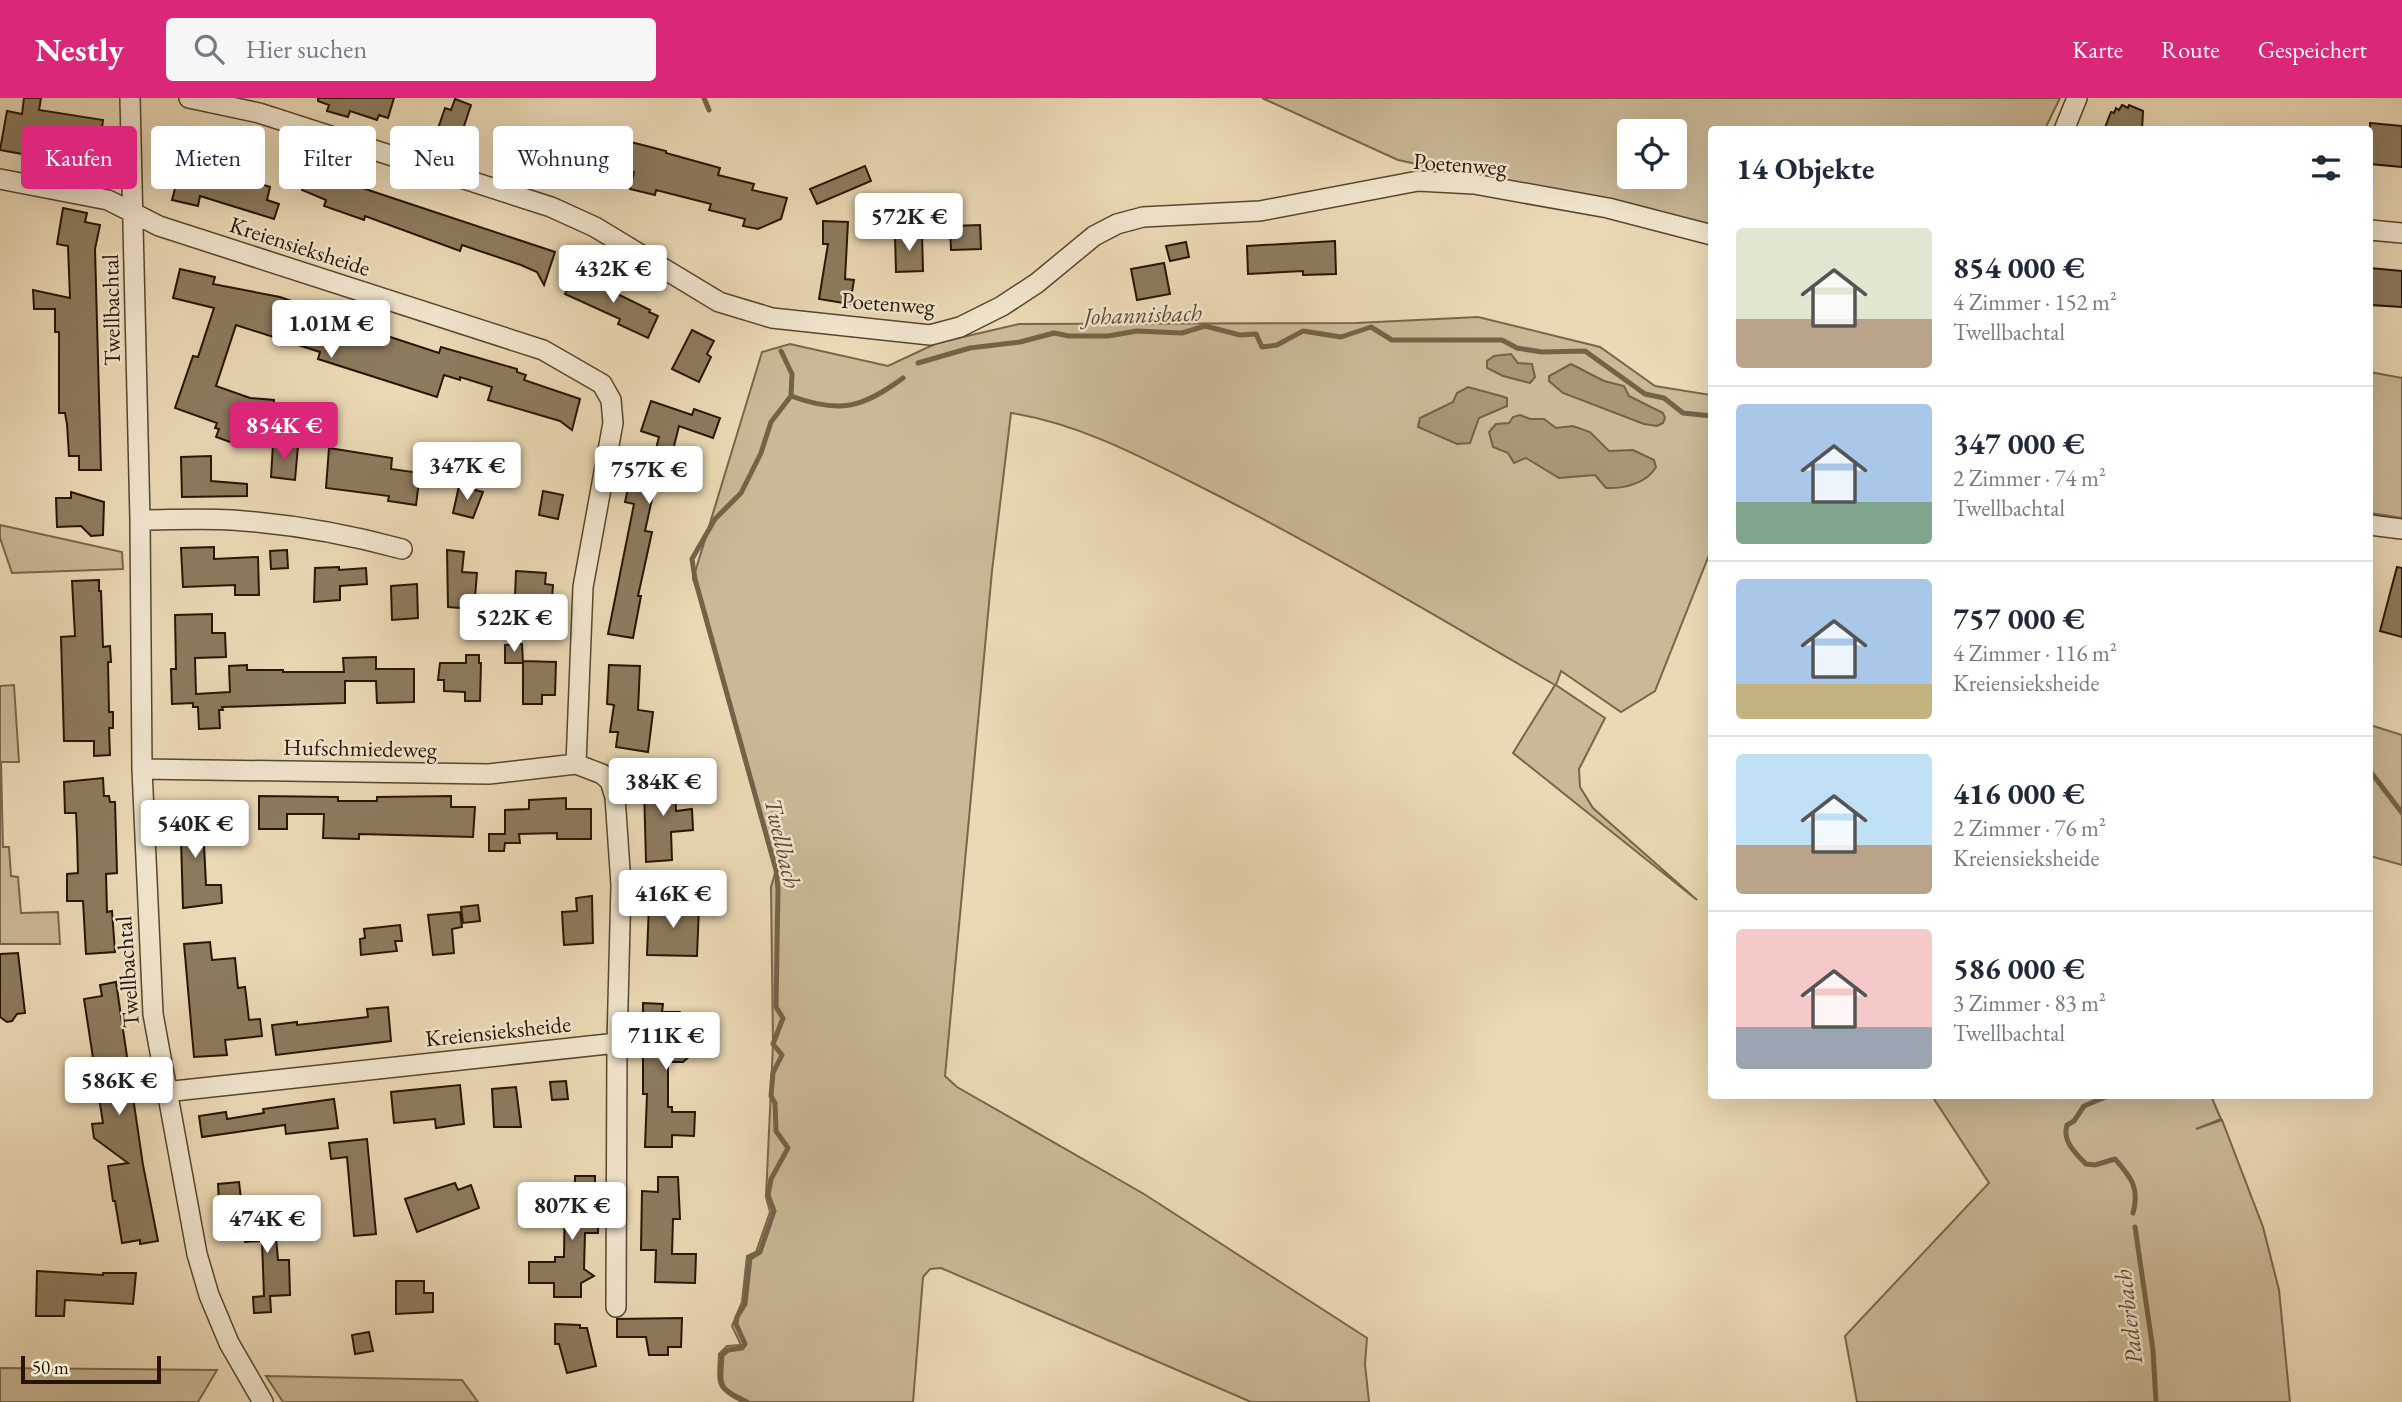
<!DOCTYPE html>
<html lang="de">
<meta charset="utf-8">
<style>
:root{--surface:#fff;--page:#f6f6f7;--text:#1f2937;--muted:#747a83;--line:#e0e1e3;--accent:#db2777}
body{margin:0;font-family:"EB Garamond",serif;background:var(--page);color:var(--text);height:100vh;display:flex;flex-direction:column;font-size:26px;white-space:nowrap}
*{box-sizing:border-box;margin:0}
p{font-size:23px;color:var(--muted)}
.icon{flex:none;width:38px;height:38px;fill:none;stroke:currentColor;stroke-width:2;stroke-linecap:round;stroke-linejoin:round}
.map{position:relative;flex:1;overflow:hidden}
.details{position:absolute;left:1708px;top:28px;width:665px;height:973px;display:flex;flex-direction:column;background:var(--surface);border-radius:7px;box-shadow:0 7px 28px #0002}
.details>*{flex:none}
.guide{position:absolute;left:21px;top:28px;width:665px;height:63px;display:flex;gap:14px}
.buttons{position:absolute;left:1617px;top:21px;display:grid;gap:14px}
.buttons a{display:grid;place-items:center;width:70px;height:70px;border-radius:7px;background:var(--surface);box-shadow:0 7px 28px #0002;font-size:35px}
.scale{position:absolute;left:21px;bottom:18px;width:140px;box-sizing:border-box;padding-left:7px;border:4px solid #271500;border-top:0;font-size:19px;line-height:24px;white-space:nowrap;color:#271500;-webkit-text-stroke:5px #f2e6cf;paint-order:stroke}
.price{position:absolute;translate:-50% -60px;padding:0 16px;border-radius:7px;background:#fff;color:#222;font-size:23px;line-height:46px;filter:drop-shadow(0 2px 4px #0008)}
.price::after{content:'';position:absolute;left:50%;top:42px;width:21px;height:16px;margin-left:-10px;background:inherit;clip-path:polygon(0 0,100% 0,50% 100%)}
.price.selected{background:var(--accent);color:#fff}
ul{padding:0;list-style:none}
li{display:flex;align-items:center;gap:21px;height:175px;padding:0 28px}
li+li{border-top:2px solid var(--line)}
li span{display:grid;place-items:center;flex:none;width:196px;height:140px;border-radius:7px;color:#555}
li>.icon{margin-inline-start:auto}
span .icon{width:84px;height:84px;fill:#fffc;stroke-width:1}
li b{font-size:30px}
h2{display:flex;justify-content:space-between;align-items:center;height:84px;padding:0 28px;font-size:30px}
.pill{padding:0 24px;border-radius:7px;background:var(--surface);box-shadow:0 7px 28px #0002;font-size:24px;line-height:63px}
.pill.selected{background:var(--accent);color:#fff}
header{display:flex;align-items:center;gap:42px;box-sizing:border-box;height:98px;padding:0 35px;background:var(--accent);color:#fff}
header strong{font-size:33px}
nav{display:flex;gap:38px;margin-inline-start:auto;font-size:24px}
.search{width:490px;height:63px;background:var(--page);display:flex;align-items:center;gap:18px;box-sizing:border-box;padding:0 24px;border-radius:7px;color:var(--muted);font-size:26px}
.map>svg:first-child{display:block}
.green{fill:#cab896;stroke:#78664b;stroke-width:2;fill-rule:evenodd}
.water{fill:#a89677;stroke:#746247;stroke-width:2}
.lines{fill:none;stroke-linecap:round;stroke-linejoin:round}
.stream{stroke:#746247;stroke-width:5}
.building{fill:#8d7b5e;stroke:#271500;stroke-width:2}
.minor-casing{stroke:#58462d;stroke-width:22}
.minor{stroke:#f2e6cf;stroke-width:19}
.labels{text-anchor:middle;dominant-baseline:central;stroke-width:5;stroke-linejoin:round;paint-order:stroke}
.street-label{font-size:23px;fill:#271500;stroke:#f2e6cf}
.water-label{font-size:24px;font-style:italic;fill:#5b4930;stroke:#f2e6cf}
</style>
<header>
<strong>Nestly</strong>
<div class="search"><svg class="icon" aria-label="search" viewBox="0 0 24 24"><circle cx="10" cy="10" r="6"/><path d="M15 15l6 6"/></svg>Hier suchen</div>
<nav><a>Karte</a><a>Route</a><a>Gespeichert</a></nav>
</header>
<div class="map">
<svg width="2402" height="1304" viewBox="0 0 2402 1304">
<rect width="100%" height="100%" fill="#ebd9b5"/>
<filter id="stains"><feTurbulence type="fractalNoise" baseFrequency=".00286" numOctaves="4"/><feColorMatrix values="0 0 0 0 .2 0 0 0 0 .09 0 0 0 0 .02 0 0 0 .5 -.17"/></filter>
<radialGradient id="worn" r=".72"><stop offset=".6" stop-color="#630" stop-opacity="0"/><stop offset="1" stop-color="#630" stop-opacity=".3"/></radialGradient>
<path class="green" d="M 1262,0 L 2060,0 L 2045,31 L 1712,32 L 1711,130 L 1398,62 ZM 1629,33 L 1675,33 L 1675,79 L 1629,79 Z
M 1478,219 L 1600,249 L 1655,288 L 1711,297 L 1711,452 L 1655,593 L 1621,614 L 1561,573 L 1556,587 L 1605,620 L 1579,671 L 1580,689 L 1593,710 L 1697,802 L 1513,655 L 1555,587 C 1440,521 1326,452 1207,392 C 1145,361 1081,326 1011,315 L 992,473 L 945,978 L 957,989 L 1144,1096 L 1367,1240 L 1365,1266 L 1369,1304 L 1251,1304 L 941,1170 L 930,1171 L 923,1179 L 913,1304 L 742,1304 C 714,1290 718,1286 719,1256 L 727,1248 L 741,1247 L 732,1228 L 742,1204 L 747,1158 L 756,1154 L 770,1114 L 766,1099 L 773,946 L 771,789 L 776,772 L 701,501 L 693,481 L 762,254 L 790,246 L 888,268 L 937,245 L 1019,226 L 1356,225 Z
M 2370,274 L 2402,280 L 2402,420 L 2370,415 Z
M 0,427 L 122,454 L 123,471 L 12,475 L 0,440 Z
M 14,587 L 19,664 L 1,664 L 3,749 L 9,749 L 11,778 L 18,779 L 21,815 L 58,814 L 60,846 L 0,846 L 0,588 Z
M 2370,627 L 2402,637 L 2402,767 L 2370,758 Z
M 1932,998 L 2211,998 L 2221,1021 L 2196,1031 L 2222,1022 L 2263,1129 L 2279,1192 L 2290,1304 L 1857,1304 L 1845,1238 L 1989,1085 Z
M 0,1270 L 217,1272 L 198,1304 L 0,1304 Z
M 266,1278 L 462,1282 L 478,1304 L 283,1304 Z"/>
<path class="water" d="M 1511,256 L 1518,265 L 1532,266 L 1535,279 L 1530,285 L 1503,278 L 1487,270 L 1487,263 L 1494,258 Z
M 1571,266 L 1604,283 L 1624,288 L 1629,298 L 1663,315 L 1665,320 L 1663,325 L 1657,328 L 1644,326 L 1563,295 L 1549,283 L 1549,278 Z
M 1468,289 C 1481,293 1496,296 1507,300 L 1507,308 L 1479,320 L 1470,345 L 1457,346 L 1418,329 L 1420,320 L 1453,304 L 1457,295 Z
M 1520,317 L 1530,321 L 1544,321 L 1556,330 L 1573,328 L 1590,334 L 1609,353 L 1633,352 L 1654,362 L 1656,369 C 1647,385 1624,391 1606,390 L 1595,377 L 1559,380 L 1526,360 L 1514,365 L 1508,355 L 1493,349 L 1489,334 L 1496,326 L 1509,325 L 1513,319 Z"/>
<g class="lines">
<path class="stream" d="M 704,0 L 709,12
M 918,265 L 970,250 L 1020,244 L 1054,235 L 1069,238 L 1108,238 L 1137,233 L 1182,235 L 1205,228 L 1240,237 L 1256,236 L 1262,249 L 1277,247 L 1303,233 L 1341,239 L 1371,229 L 1392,242 L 1502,242 L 1517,250 L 1542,254 L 1585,253 L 1645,296 L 1664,300 L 1683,315 L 1712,318
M 791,298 C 840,316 862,310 903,280
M 2370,673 L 2402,715
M 2108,998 L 2084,1008 L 2074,1023 L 2067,1027 C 2062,1043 2075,1055 2086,1066 L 2095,1067 L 2115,1061 C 2131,1079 2140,1090 2133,1115
M 2135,1129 L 2153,1252 L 2156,1304
M 747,1304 C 717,1289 720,1290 722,1257 L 728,1252 L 742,1250 L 745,1246 L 736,1226 L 737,1219 L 745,1206 L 750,1160 L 760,1154 L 774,1113 L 768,1097 L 771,1081 L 788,1050 L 776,1033 L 775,1005 L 771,998 L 773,975 L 782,957 L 773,946 L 783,920 L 776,909 L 778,790 L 776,772 L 695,481 L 692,461 L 715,421 L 741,395 L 761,355 L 771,324 L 791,298 L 792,276 L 781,253"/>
</g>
<path class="building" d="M 24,0 L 41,0 L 39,12 L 103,22 L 99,53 L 76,50 L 74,63 L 29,54 L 28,57 L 0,52 L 7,13 L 22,16 Z
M 318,0 L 394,0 L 388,20 L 379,17 L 377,22 L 350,13 L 348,19 L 327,13 L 329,7 L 318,3 Z
M 455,1 L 471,7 L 456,52 L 433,45 L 445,10 L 451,12 Z
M 2122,7 L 2128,10 L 2129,7 L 2143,13 L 2142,32 L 2104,32 L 2111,14 L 2114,15 L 2116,10 L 2119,12 Z
M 2370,25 L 2402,28 L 2402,69 L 2370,66 Z
M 602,33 L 624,38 L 623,42 L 666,53 L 666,55 L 720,70 L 718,77 L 754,86 L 752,92 L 787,100 L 781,121 L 758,131 L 743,128 L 745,121 L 709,112 L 711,106 L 656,92 L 655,97 L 630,91 L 634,74 L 595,65 Z
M 201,38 L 238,47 L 230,76 L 270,89 L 267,102 L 279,106 L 274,121 L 200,98 L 198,108 L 172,102 L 180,72 L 174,70 L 181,39 L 199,43 Z
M 510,41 L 550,56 L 545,70 L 526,64 L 522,74 L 501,67 Z
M 865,68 L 871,83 L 817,106 L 810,91 Z
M 308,72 L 555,154 L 544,187 L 537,174 L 521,167 L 462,147 L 460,153 L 365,118 L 364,122 L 324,108 L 326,102 L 302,92 Z
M 63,110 L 87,115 L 85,124 L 100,127 L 95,151 L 101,372 L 79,372 L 79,358 L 69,358 L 67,326 L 65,315 L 59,315 L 59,234 L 55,234 L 55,211 L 34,211 L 33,192 L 70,200 L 68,148 L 57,146 Z
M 823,123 L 848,124 L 845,181 L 854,182 L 850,206 L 819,201 L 828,146 L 823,146 Z
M 980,127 L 981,151 L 951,152 L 950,128 Z
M 922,136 L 923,173 L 896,174 L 895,137 Z
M 1335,143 L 1336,176 L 1303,177 L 1303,173 L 1248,176 L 1247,148 Z
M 1186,144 L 1189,159 L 1170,163 L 1166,148 Z
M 1164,165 L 1170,196 L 1137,202 L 1131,171 Z
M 2370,170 L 2402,173 L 2402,209 L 2370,207 Z
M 180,171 L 215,179 L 213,186 L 280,199 L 306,208 L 305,211 L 439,255 L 441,249 L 517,271 L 517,274 L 526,277 L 524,282 L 580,301 L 572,332 L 560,323 L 488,302 L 492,289 L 460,279 L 460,282 L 444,277 L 437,299 L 318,261 L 320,254 L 236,227 L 216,288 L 250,300 L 274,302 L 271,342 L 234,333 L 230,344 L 216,339 L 219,331 L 215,330 L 217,325 L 175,310 L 193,258 L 198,259 L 214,210 L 173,200 Z
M 575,175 L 592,180 L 591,183 L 650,212 L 649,214 L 658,218 L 648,240 L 618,226 L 620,221 L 565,196 Z
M 692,232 L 714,243 L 707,256 L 711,259 L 699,284 L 672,271 Z
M 651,303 L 692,317 L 694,311 L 720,320 L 713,340 L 679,328 L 666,380 L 657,378 L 645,433 L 652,434 L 638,498 L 641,498 L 633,540 L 608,536 L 634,406 L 625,404 L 634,362 L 652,366 L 659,339 L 641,333 Z
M 273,346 L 298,348 L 295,382 L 271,379 Z
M 329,350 L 392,360 L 391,371 L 420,375 L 416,407 L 388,403 L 389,398 L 326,390 Z
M 211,358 L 211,383 L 247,386 L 247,398 L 182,399 L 181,359 Z
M 459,388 L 483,394 L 473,420 L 453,415 Z
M 543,393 L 563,397 L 558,421 L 539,417 Z
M 71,394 L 104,404 L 103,437 L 91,438 L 81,428 L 57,429 L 56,400 L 71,400 Z
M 214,449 L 214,461 L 258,459 L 259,497 L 235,497 L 235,487 L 183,489 L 181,450 Z
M 287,452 L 288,470 L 271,471 L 270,453 Z
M 447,452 L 464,454 L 462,474 L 477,475 L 474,511 L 448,509 Z
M 339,469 L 339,472 L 366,470 L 367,486 L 340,488 L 340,502 L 314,504 L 315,470 Z
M 2397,469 L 2402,470 L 2402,539 L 2380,533 Z
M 516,473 L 546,475 L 545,486 L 553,487 L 551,515 L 533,514 L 534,499 L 515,499 Z
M 99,482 L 99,493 L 101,493 L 103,549 L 110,548 L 111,564 L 108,564 L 109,614 L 113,614 L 113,630 L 109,630 L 110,657 L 94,658 L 94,643 L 64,643 L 61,539 L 75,538 L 72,483 Z
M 417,486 L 418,520 L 392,522 L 391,488 Z
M 212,516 L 212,535 L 225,535 L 226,559 L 195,560 L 196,596 L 230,594 L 229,568 L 247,567 L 247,572 L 283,572 L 283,574 L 344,574 L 343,560 L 376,559 L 376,571 L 414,571 L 414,604 L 377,605 L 376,583 L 345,583 L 345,605 L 222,609 L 223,612 L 219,612 L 220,630 L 199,631 L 198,609 L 193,609 L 193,605 L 172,606 L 171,571 L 176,571 L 175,517 Z
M 522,546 L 523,565 L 505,565 L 505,547 Z
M 466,557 L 479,557 L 479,565 L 481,565 L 480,603 L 465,603 L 465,594 L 444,593 L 444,582 L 438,582 L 440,565 L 466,565 Z
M 523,563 L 556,564 L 555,597 L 542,597 L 542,606 L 523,606 Z
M 609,567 L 640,568 L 638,612 L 653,614 L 648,654 L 616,649 L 618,634 L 610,634 L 614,607 L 607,606 Z
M 674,677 L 676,713 L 692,711 L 693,732 L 671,734 L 672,762 L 646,764 L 644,689 L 647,689 L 647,678 Z
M 103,680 L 104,698 L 109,698 L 110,704 L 115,704 L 117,775 L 106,776 L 107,814 L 112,813 L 115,854 L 86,856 L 83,803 L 67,803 L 67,776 L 78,775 L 77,737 L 76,715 L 65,715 L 64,684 Z
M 259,698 L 338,699 L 338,703 L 377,703 L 377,699 L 451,698 L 451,709 L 475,709 L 473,739 L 359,736 L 359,741 L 323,740 L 324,716 L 287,716 L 287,731 L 259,731 Z
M 566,700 L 566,711 L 591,711 L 591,741 L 557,741 L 557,735 L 519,736 L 520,745 L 505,745 L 504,753 L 489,753 L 489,736 L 505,736 L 505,712 L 529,711 L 529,702 Z
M 202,706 L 206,787 L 221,787 L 222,805 L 183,810 L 180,707 Z
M 592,798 L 593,845 L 564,847 L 562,814 L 577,813 L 576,800 Z
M 649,806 L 699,808 L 697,858 L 647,857 Z
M 478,807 L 480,823 L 463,825 L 461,809 Z
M 460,814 L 462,829 L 452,831 L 454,855 L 433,857 L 428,817 Z
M 400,827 L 402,843 L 395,843 L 397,853 L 361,857 L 360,841 L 365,840 L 364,831 Z
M 210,844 L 212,862 L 235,860 L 238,890 L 245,889 L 249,922 L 260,921 L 262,938 L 225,942 L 227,957 L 194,959 L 184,846 Z
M 18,855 L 25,915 L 17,916 L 12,923 L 7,924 L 0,919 L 0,856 Z
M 116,884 L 143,1067 L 158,1143 L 140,1146 L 140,1142 L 122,1145 L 115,1103 L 113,1103 L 108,1068 L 128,1065 L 94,1040 L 92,1026 L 103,1025 L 84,901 L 102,898 L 100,887 Z
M 643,905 L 663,906 L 662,914 L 680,914 L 683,920 L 698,920 L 697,957 L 691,957 L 683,964 L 668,964 L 668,1009 L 672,1009 L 672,1014 L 695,1014 L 694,1038 L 672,1037 L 672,1049 L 645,1049 L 647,996 L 643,996 L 643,952 L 647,946 L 648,933 L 643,925 Z
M 388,909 L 391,943 L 276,957 L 272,927 L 297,924 L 297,927 L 368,919 L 367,911 Z
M 566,983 L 568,1001 L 552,1002 L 550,984 Z
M 460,987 L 464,1026 L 436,1030 L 435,1021 L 394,1025 L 391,994 Z
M 516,989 L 521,1029 L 494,1029 L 492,991 Z
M 334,1001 L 338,1030 L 286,1036 L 285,1027 L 202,1039 L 199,1018 L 226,1014 L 227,1021 L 264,1015 L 263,1011 Z
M 367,1041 L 376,1136 L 354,1138 L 347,1059 L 331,1061 L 329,1045 Z
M 575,1078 L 595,1078 L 595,1096 L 599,1096 L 598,1135 L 585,1135 L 584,1171 L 594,1178 L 581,1185 L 581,1199 L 554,1199 L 554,1185 L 529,1185 L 529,1164 L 555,1164 L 555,1159 L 564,1159 L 565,1096 L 575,1096 Z
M 658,1079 L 678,1079 L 680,1121 L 673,1121 L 672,1156 L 696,1156 L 695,1185 L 655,1184 L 656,1152 L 641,1152 L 642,1093 L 658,1094 Z
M 239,1084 L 241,1101 L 219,1104 L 218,1086 Z
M 455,1085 L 458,1092 L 471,1087 L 479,1110 L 417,1134 L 405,1101 Z
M 273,1106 L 278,1162 L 289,1162 L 290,1197 L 270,1198 L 271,1214 L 254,1215 L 253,1199 L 264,1198 L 262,1143 L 245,1144 L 243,1109 Z
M 37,1173 L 103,1177 L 103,1175 L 136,1175 L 133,1206 L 65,1202 L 64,1218 L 36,1218 Z
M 396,1183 L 424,1183 L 424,1195 L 433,1195 L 433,1214 L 396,1216 Z
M 682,1220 L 681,1249 L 668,1249 L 668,1257 L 649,1257 L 646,1239 L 617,1239 L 617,1221 Z
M 555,1226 L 580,1227 L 580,1230 L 587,1230 L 596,1268 L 567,1275 L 559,1246 L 555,1246 Z
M 369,1234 L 373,1253 L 355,1256 L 352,1237 Z"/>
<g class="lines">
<defs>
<path id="minor" d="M 130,0 L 140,422 L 142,671 L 153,916 L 197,1156 L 209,1197 L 229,1245 L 263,1304
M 189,0 L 259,15 L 551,109 L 595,129 L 719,204 L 772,220 L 930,237 L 960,229 L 1002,208 L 1037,185 L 1094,138 L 1117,126 L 1143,119 L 1260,113 L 1418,83 L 1474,86 L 1608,110 L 1712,137
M 2064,32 L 2077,0
M 0,81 L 108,102 L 159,128 L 543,252 L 602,286 L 611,302 L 613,325 L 583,489 L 576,666 L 602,676 L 610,683 L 615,699 L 621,787 L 617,945 L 165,994
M 2370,132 L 2402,135
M 140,422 C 171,422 202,420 232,422 C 290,426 347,436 402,451
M 2370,427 L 2402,431
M 142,671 L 489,676 L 576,666
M 616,1209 L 617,945"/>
</defs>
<use href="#minor" class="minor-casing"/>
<use href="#minor" class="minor"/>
</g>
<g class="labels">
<g class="street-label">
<text transform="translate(1460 66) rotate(4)">Poetenweg</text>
<text transform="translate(300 148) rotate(18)">Kreiensieksheide</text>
<text transform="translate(888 205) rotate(4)">Poetenweg</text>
<text transform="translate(111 212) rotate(-91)">Twellbachtal</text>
<text transform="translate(360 650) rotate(1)">Hufschmiedeweg</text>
<text transform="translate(127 874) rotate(-94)">Twellbachtal</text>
<text transform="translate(498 933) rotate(-6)">Kreiensieksheide</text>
</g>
<g class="water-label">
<text transform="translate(1143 216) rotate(-2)">Johannisbach</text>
<text transform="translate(783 745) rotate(77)">Twellbach</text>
<text transform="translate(2128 1219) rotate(-97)">Paderbach</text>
</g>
</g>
<rect width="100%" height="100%" filter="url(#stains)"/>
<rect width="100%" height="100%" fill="url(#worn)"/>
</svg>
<div class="buttons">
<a><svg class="icon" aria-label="locate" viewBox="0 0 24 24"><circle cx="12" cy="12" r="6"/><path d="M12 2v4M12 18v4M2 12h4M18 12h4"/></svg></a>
</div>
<div class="scale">50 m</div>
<b class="price" style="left:909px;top:155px">572K €</b>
<b class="price" style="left:613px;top:207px">432K €</b>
<b class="price" style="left:331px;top:262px">1.01M €</b>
<b class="price selected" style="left:284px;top:364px">854K €</b>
<b class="price" style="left:467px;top:404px">347K €</b>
<b class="price" style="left:649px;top:408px">757K €</b>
<b class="price" style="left:514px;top:556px">522K €</b>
<b class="price" style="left:663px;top:720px">384K €</b>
<b class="price" style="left:195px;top:762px">540K €</b>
<b class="price" style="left:673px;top:832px">416K €</b>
<b class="price" style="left:666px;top:974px">711K €</b>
<b class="price" style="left:119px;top:1019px">586K €</b>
<b class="price" style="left:572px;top:1144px">807K €</b>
<b class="price" style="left:267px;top:1157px">474K €</b>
<div class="guide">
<a class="pill selected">Kaufen</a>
<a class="pill">Mieten</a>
<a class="pill">Filter</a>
<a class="pill">Neu</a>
<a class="pill">Wohnung</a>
</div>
<section class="details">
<h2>14 Objekte<svg class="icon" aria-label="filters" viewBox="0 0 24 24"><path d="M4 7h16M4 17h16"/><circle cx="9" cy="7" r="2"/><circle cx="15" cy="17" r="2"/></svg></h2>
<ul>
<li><span style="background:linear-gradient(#dfe7d0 65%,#b9a48a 0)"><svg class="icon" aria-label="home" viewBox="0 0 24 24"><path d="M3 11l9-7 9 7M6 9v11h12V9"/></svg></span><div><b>854 000 €</b><p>4 Zimmer · 152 m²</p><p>Twellbachtal</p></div></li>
<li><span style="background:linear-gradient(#a9c7e8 70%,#7fa58c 0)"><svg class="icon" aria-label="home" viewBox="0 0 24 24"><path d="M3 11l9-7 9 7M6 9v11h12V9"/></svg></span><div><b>347 000 €</b><p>2 Zimmer · 74 m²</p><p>Twellbachtal</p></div></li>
<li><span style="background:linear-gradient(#a9c7e8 75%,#c2b280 0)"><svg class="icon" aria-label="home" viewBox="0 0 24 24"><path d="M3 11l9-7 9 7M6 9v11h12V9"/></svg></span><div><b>757 000 €</b><p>4 Zimmer · 116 m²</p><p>Kreiensieksheide</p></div></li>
<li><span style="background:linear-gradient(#bfe0f5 65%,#b9a48a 0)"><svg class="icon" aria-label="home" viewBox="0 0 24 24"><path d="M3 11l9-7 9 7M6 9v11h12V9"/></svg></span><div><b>416 000 €</b><p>2 Zimmer · 76 m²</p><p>Kreiensieksheide</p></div></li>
<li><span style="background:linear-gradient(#f6c9c9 70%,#9aa5b1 0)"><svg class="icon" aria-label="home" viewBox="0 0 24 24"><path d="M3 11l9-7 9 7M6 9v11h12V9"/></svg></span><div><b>586 000 €</b><p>3 Zimmer · 83 m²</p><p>Twellbachtal</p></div></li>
</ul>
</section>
</div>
